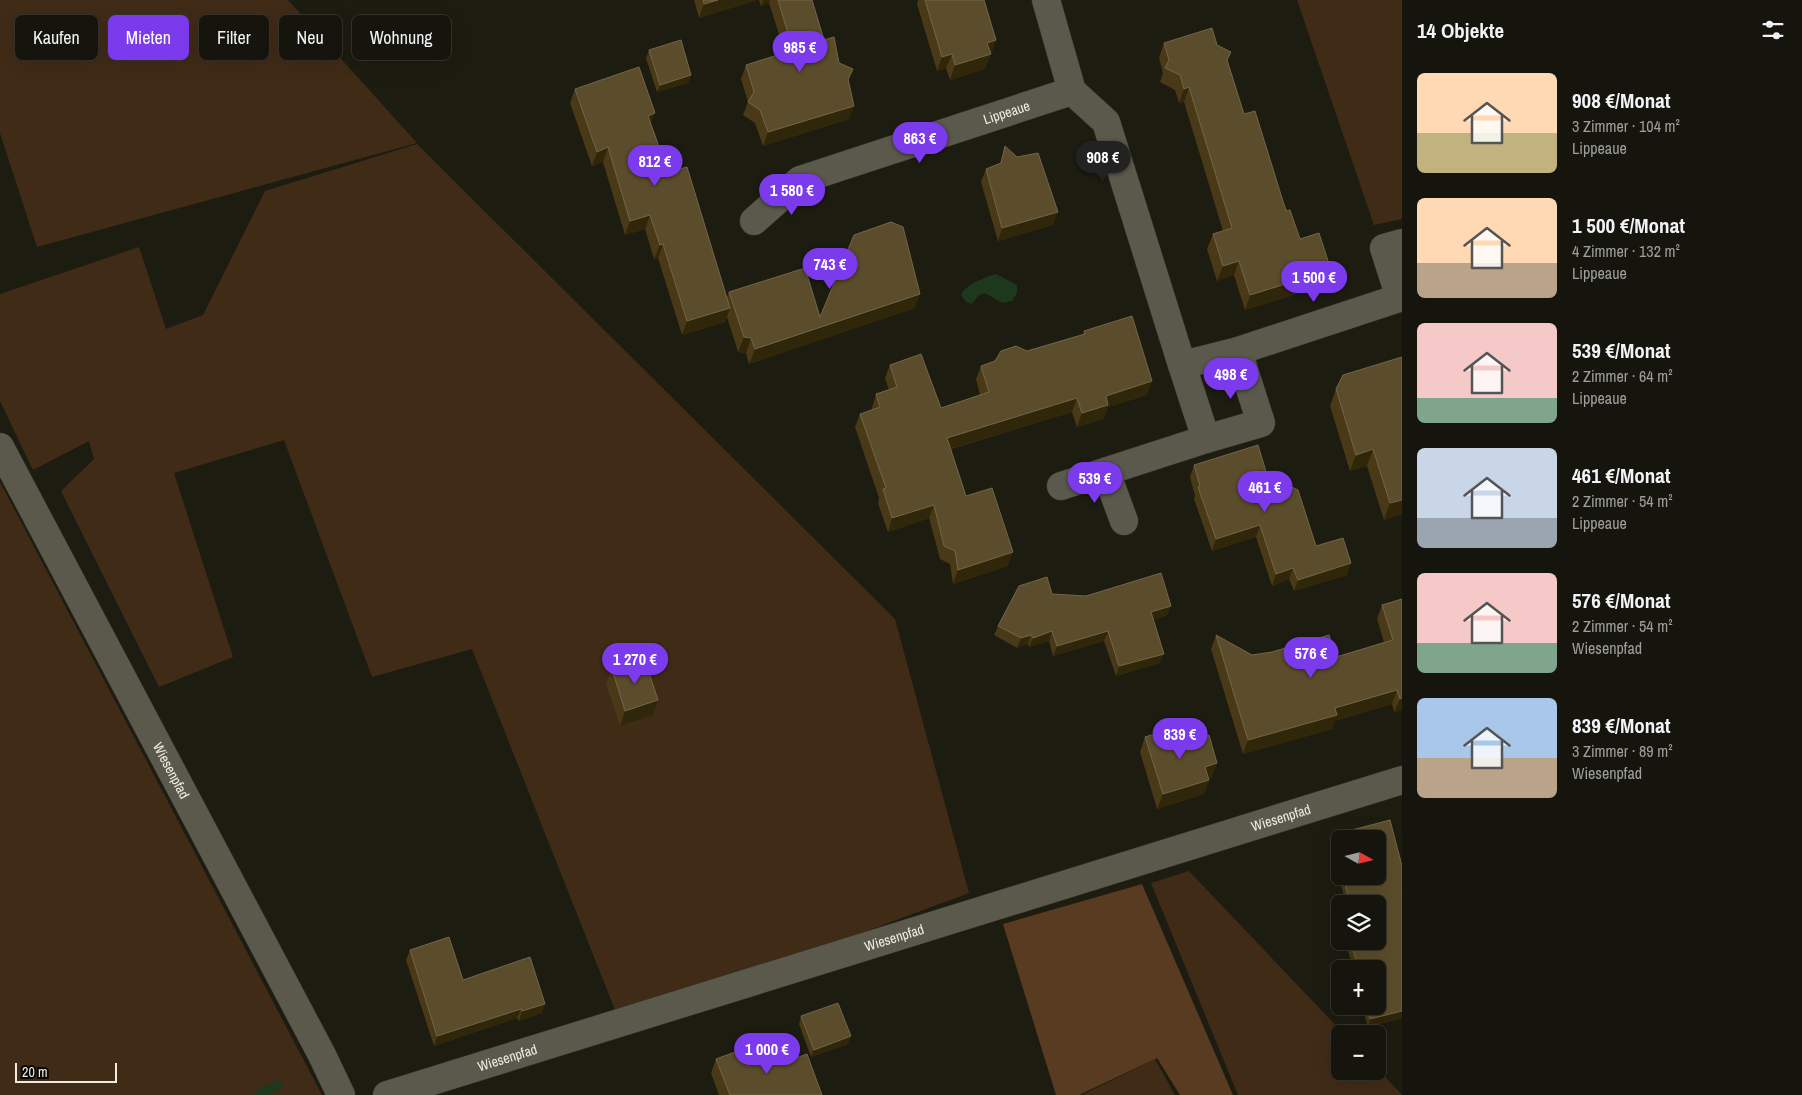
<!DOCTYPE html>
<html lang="de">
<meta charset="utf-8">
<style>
:root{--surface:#16150d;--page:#23221b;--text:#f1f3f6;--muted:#9e9f9d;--line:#35342e;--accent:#7c3aed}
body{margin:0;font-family:"Archivo Narrow",sans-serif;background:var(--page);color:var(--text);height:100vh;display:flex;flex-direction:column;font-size:19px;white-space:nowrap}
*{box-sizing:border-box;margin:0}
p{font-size:16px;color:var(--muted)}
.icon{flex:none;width:28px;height:28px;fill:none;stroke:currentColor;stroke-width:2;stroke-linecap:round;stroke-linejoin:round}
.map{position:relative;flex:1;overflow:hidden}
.panel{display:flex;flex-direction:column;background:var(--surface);width:400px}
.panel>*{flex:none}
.banner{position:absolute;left:15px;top:15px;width:475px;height:45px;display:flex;gap:10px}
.needle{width:32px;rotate:98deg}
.fabs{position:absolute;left:1331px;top:830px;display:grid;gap:10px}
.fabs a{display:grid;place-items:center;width:55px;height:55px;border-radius:8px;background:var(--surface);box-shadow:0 5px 20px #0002,0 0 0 1px var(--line);font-size:25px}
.scale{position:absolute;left:15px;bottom:12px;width:102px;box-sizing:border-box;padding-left:5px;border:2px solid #ecece4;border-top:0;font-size:14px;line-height:18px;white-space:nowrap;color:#ecece4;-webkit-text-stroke:4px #070703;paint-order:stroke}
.price{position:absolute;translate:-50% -42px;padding:0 11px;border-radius:18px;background:var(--accent);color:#fff;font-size:16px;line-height:32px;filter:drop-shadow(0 1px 2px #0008)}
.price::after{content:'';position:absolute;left:50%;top:30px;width:15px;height:11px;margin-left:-8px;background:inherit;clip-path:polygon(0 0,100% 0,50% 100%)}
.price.on{background:#222;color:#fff}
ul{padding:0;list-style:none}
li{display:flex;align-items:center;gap:15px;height:125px;padding:0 15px}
li span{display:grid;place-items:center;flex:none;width:140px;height:100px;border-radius:8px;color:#555}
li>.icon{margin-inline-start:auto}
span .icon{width:60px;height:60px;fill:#fffc;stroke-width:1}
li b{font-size:21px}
h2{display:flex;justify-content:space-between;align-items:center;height:60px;padding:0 15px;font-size:21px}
.tag{padding:0 18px;border-radius:8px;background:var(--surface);box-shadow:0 5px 20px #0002,0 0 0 1px var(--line);font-size:18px;line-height:45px}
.tag.on{background:var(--accent);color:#fff}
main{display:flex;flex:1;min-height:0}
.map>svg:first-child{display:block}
.green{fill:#402b17}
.forest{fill:#593b21}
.water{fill:#1d381d}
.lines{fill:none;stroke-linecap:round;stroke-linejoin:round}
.stream{stroke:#1d381d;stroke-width:10}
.minor-casing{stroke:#36352e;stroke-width:29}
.minor{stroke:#5b594c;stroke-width:28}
.wall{fill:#493916;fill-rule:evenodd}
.shaded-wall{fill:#30260a}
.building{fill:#5b4d2c;stroke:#726649}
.labels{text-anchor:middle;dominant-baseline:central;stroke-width:4;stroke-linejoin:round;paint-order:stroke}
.street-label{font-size:14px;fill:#ecece4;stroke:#070703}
</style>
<main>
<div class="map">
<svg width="1402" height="1095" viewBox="0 0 1402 1095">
<rect width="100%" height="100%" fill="#1d1c11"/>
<path class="green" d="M 0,0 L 288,0 L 417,143 L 37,247 L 0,133 Z
M 1297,0 L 1402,0 L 1402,219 L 1374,225 Z
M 417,144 L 895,619 L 969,893 L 856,935 L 615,1010 L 472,649 L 372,677 L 284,440 L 174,473 L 233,657 L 159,687 L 61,491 L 94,459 L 89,441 L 33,470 L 0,401 L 0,294 L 139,247 L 166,329 L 203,315 L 265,191 Z
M 0,482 L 322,1095 L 0,1095 Z
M 1189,871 L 1344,1034 L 1340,1034 L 1340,1071 L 1378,1071 L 1378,1069 L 1402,1095 L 1238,1095 L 1151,883 Z
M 1155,1059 L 1175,1095 L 1082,1095 Z"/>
<path class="forest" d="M 1142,884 L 1233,1095 L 1180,1095 L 1157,1058 L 1079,1095 L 1056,1095 L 1003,924 Z"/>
<path class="water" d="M 996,274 L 1017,285 L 1017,293 L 1012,301 L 1002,303 L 985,293 L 979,295 L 972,304 L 966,302 L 961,295 C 967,283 984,278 996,274 Z"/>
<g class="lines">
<path class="stream" d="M 259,1095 L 277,1085"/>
<defs>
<g id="minor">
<path d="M 1046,0 L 1072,91 L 1106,122 L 1182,365"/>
<path id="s1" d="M 754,221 L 800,180 L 1072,91"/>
<path d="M 1400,298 L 1384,248 L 1402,243"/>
<path d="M 1206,439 L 1261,423 L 1238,351"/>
<path id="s2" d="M 0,447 L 322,1055 L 341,1095"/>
<path d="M 1106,472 L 1124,521"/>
<path d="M 1061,486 L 1206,439 L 1182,365 L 1238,351 L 1402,297"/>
<path id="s3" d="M 387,1095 L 1402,780"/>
</g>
</defs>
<use href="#minor" class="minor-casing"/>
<use href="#minor" class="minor"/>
</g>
<path class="wall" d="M 694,0 L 757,0 L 699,18 Z
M 759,0 L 812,0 L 824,40 L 839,63 L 853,69 L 848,82 L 849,119 L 763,146 L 755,123 L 743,115 L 748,102 L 741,79 L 746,65 L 785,53 L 769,3 L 761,6 Z
M 918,0 L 984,0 L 996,40 L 985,69 L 950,80 L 946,68 L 937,71 L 917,4 Z
M 1164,43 L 1217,45 L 1228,62 L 1244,114 L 1300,239 L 1331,270 L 1326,285 L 1245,310 L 1234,275 L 1217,281 L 1207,249 L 1213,234 L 1223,231 L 1184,102 L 1179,103 L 1175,90 L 1160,82 L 1163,73 L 1159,58 Z
M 649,50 L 691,75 L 688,83 L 657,92 L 646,58 Z
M 575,89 L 651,124 L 668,172 L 727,297 L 729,292 L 820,317 L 915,308 L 749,364 L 746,353 L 738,352 L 727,317 L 725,322 L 682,335 L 658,258 L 654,259 L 645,229 L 625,235 L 603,162 L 592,166 L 570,103 Z
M 1005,146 L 1053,225 L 998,241 L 981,182 L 986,169 L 1000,164 Z
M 1084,331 L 1147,395 L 1108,407 L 1103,419 L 1077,427 L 1072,412 L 951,449 L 966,496 L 1008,566 L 953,584 L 950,564 L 940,559 L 929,518 L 888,532 L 878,503 L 879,498 L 855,427 L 860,414 L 872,410 L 872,408 L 876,394 L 889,390 L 885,378 L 890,365 L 941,408 L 980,395 L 976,379 L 981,366 L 1083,334 Z
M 1343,375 L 1402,514 L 1384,520 L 1367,466 L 1350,471 L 1330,406 L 1336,389 Z
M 1194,465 L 1267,475 L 1316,546 L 1347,575 L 1294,591 L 1289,579 L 1272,586 L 1256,537 L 1212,551 L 1194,499 L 1195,496 L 1190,477 Z
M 1052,594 L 1171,606 L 1167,615 L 1153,620 L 1160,663 L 1116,676 L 1104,641 L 1053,656 L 1049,641 L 1029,647 L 1028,644 L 1017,648 L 994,635 L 998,626 Z
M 1402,599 L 1402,710 L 1394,712 L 1392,704 L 1335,721 L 1332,729 L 1243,754 L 1211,649 L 1216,635 L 1252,655 L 1336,657 L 1384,642 L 1377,619 L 1382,605 Z
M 612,669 L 658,700 L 653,715 L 620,726 L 606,684 Z
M 1145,737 L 1180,743 L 1217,763 L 1211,778 L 1209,778 L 1209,780 L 1204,794 L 1157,809 L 1140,752 Z
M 1390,820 L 1402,866 L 1402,1018 L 1368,1027 L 1362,1006 L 1378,1006 L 1378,969 L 1353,969 L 1346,942 L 1378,941 L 1378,904 L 1346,904 L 1330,842 L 1333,835 ZM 1340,839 L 1378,839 L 1378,876 L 1340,876 Z
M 410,950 L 463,980 L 542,1013 L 519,1021 L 517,1018 L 434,1046 L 406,960 Z
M 801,1016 L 848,1044 L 811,1057 L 799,1024 Z
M 760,1052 L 822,1095 L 719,1095 L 711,1073 L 716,1059 Z"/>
<path class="shaded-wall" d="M 718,0 L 757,0 L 699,18 L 704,4 Z
M 763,0 L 770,0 L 769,3 L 761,6 Z
M 996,40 L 985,69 L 950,80 L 955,65 L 987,43 Z
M 952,54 L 946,68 L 937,71 L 942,57 Z
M 691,75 L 688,83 L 657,92 L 660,85 Z
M 1189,87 L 1184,102 L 1179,103 L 1184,89 Z
M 854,106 L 849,119 L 763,146 L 768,132 Z
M 655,113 L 650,127 L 648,116 Z
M 608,147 L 603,162 L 592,166 L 597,152 Z
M 1058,212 L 1053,225 L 998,241 L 1002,228 Z
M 650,215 L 645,229 L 625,235 L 630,221 Z
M 663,244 L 658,258 L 654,259 L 660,245 Z
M 1239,261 L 1234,275 L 1217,281 L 1223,266 Z
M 1331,270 L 1326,285 L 1245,310 L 1250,295 Z
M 920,294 L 915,308 L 749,364 L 755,349 Z
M 730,308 L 725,322 L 682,335 L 687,321 Z
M 744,337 L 751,338 L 746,353 L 738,352 Z
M 1152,381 L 1147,395 L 1108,407 L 1103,419 L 1077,427 L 1082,413 L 1106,396 Z
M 1077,398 L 1072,412 L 942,451 L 947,438 Z
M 1373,449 L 1367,466 L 1350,471 L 1356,455 Z
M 1402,500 L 1402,514 L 1384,520 L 1390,503 Z
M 934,505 L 929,518 L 888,532 L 892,518 Z
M 1260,525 L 1256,537 L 1212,551 L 1216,539 Z
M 1013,552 L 1008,566 L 953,584 L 958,570 Z
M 1351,563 L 1347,575 L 1294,591 L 1298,580 Z
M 1293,568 L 1289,579 L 1272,586 L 1276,574 Z
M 1171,606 L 1167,615 L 1147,622 L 1151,612 Z
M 1052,631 L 1049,641 L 1029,647 L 1033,638 Z
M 1108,631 L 1104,641 L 1053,656 L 1057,646 Z
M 1031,635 L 1028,644 L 1017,648 L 1021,638 Z
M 1164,654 L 1160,663 L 1116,676 L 1119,666 Z
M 1397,690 L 1392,704 L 1335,721 L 1332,729 L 1243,754 L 1248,740 L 1335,708 Z
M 1402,698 L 1402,710 L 1394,712 L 1400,699 Z
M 658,700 L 653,715 L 620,726 L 625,711 Z
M 1217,763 L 1211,778 L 1200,782 L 1205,767 Z
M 1209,780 L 1204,794 L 1157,809 L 1163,794 Z
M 545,1004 L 542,1013 L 519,1021 L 522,1011 Z
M 521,1009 L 517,1018 L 434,1046 L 437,1036 Z
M 1402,1011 L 1402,1018 L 1368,1027 L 1370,1019 Z
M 851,1036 L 848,1044 L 811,1057 L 814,1050 Z"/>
<path class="building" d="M 703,0 L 718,0 L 704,4 Z
M 778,0 L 812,0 L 824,40 L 834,37 L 839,63 L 853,69 L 848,79 L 854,106 L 768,132 L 760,110 L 748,102 L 754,92 L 746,65 L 793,50 Z
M 925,0 L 984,0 L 996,40 L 987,43 L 991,54 L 955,65 L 952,54 L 942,57 Z
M 1212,28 L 1217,45 L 1231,52 L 1227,60 L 1244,114 L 1255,111 L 1286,211 L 1290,210 L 1300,239 L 1319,233 L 1331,270 L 1250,295 L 1239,261 L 1223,266 L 1213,234 L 1232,228 L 1189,87 L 1184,89 L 1180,75 L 1165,68 L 1169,60 L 1164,43 Z
M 681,40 L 691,75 L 660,85 L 649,50 Z
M 639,67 L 655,113 L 648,116 L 668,172 L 687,167 L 730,308 L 687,321 L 663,244 L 660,245 L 650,215 L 630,221 L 608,147 L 597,152 L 575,89 Z
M 1005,146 L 1017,157 L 1038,153 L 1058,212 L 1002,228 L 986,169 L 1001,163 Z
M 891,222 L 903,227 L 920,294 L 755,349 L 751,338 L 744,337 L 729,292 L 805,268 L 820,317 L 854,235 Z
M 1132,316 L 1152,381 L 1106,396 L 1108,405 L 1082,413 L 1077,398 L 947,438 L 966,496 L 992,488 L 1013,552 L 958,570 L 955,551 L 944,546 L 934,505 L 892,518 L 883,489 L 886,488 L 860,414 L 880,407 L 876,394 L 897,387 L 890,365 L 921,354 L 941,408 L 989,392 L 981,366 L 995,361 L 1001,351 L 1016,346 L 1027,351 L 1085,334 L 1084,331 Z
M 1402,357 L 1402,500 L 1390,503 L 1373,449 L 1356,455 L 1336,389 L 1343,375 Z
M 1258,445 L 1267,475 L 1298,490 L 1316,546 L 1343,538 L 1351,563 L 1298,580 L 1293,568 L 1276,574 L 1260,525 L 1216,539 L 1198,487 L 1200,486 L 1194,465 Z
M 1161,573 L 1171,606 L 1151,612 L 1164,654 L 1119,666 L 1108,631 L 1057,646 L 1052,631 L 1033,638 L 1031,635 L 1021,638 L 998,626 L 1019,586 L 1047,577 L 1052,594 L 1086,596 Z
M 1402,599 L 1402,698 L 1400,699 L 1397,690 L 1335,708 L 1337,715 L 1248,740 L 1216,635 L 1252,655 L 1272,652 L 1329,635 L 1336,657 L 1393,640 L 1382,605 Z
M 644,658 L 658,700 L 625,711 L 612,669 Z
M 1176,727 L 1180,743 L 1209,735 L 1217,763 L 1205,767 L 1209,780 L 1163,794 L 1145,737 Z
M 1390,820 L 1402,866 L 1402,1011 L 1370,1019 L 1367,1006 L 1378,1006 L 1378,969 L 1358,969 L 1351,941 L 1378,941 L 1378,904 L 1350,904 L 1343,876 L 1378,876 L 1378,839 L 1340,839 L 1340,863 L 1333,835 Z
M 449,937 L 463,980 L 530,957 L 545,1004 L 522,1011 L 521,1009 L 437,1036 L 410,950 Z
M 838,1003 L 851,1036 L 814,1050 L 801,1016 Z
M 757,1044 L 760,1052 L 782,1063 L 807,1054 L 822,1095 L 730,1095 L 716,1059 Z"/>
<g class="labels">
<g class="street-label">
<text stroke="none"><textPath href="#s1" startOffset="279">Lippeaue</textPath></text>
<text stroke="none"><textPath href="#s2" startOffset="366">Wiesenpfad</textPath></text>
<text stroke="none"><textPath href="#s3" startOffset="936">Wiesenpfad</textPath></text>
<text stroke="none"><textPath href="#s3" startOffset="531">Wiesenpfad</textPath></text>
<text stroke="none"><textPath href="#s3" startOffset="126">Wiesenpfad</textPath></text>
</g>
</g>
</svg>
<div class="fabs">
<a><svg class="needle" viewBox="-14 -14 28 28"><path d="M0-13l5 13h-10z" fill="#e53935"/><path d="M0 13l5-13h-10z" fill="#9e9f9d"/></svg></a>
<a><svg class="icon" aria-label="layers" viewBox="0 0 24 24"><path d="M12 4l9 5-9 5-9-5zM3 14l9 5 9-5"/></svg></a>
<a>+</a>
<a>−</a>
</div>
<div class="scale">20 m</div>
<b class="price" style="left:800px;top:73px">985 €</b>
<b class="price" style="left:920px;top:164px">863 €</b>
<b class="price on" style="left:1103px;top:183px">908 €</b>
<b class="price" style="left:655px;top:187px">812 €</b>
<b class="price" style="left:792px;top:216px">1 580 €</b>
<b class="price" style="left:830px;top:290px">743 €</b>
<b class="price" style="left:1314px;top:303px">1 500 €</b>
<b class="price" style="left:1231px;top:400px">498 €</b>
<b class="price" style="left:1095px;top:504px">539 €</b>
<b class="price" style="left:1265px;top:513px">461 €</b>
<b class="price" style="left:1311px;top:679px">576 €</b>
<b class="price" style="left:635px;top:685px">1 270 €</b>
<b class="price" style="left:1180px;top:760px">839 €</b>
<b class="price" style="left:767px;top:1075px">1 000 €</b>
<div class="banner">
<a class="tag">Kaufen</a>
<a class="tag on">Mieten</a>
<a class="tag">Filter</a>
<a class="tag">Neu</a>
<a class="tag">Wohnung</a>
</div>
</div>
<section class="panel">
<h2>14 Objekte<svg class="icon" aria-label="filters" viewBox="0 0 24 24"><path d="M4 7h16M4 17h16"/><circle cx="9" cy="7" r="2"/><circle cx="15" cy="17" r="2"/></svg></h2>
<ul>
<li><span style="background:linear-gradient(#ffd9b3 60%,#c2b280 0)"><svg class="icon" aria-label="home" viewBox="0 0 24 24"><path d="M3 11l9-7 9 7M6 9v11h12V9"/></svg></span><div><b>908 €/Monat</b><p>3 Zimmer · 104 m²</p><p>Lippeaue</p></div></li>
<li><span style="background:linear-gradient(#ffd9b3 65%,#b9a48a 0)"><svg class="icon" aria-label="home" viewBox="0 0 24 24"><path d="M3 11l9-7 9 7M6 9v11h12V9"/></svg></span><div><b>1 500 €/Monat</b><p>4 Zimmer · 132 m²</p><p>Lippeaue</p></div></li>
<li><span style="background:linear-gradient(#f6c9c9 75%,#7fa58c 0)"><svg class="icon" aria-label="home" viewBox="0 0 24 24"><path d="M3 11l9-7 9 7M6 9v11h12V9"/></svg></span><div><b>539 €/Monat</b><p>2 Zimmer · 64 m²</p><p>Lippeaue</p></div></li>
<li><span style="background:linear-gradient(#c9d6e8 70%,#9aa5b1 0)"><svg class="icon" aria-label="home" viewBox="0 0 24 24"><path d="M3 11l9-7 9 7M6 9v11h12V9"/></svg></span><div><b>461 €/Monat</b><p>2 Zimmer · 54 m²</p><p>Lippeaue</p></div></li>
<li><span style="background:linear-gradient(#f6c9c9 70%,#7fa58c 0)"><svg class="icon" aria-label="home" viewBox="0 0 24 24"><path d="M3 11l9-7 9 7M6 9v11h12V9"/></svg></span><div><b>576 €/Monat</b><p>2 Zimmer · 54 m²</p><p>Wiesenpfad</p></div></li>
<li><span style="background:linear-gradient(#a9c7e8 60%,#b9a48a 0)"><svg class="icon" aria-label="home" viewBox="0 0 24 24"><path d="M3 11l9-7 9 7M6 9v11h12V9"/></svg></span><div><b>839 €/Monat</b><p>3 Zimmer · 89 m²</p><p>Wiesenpfad</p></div></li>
</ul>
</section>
</main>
